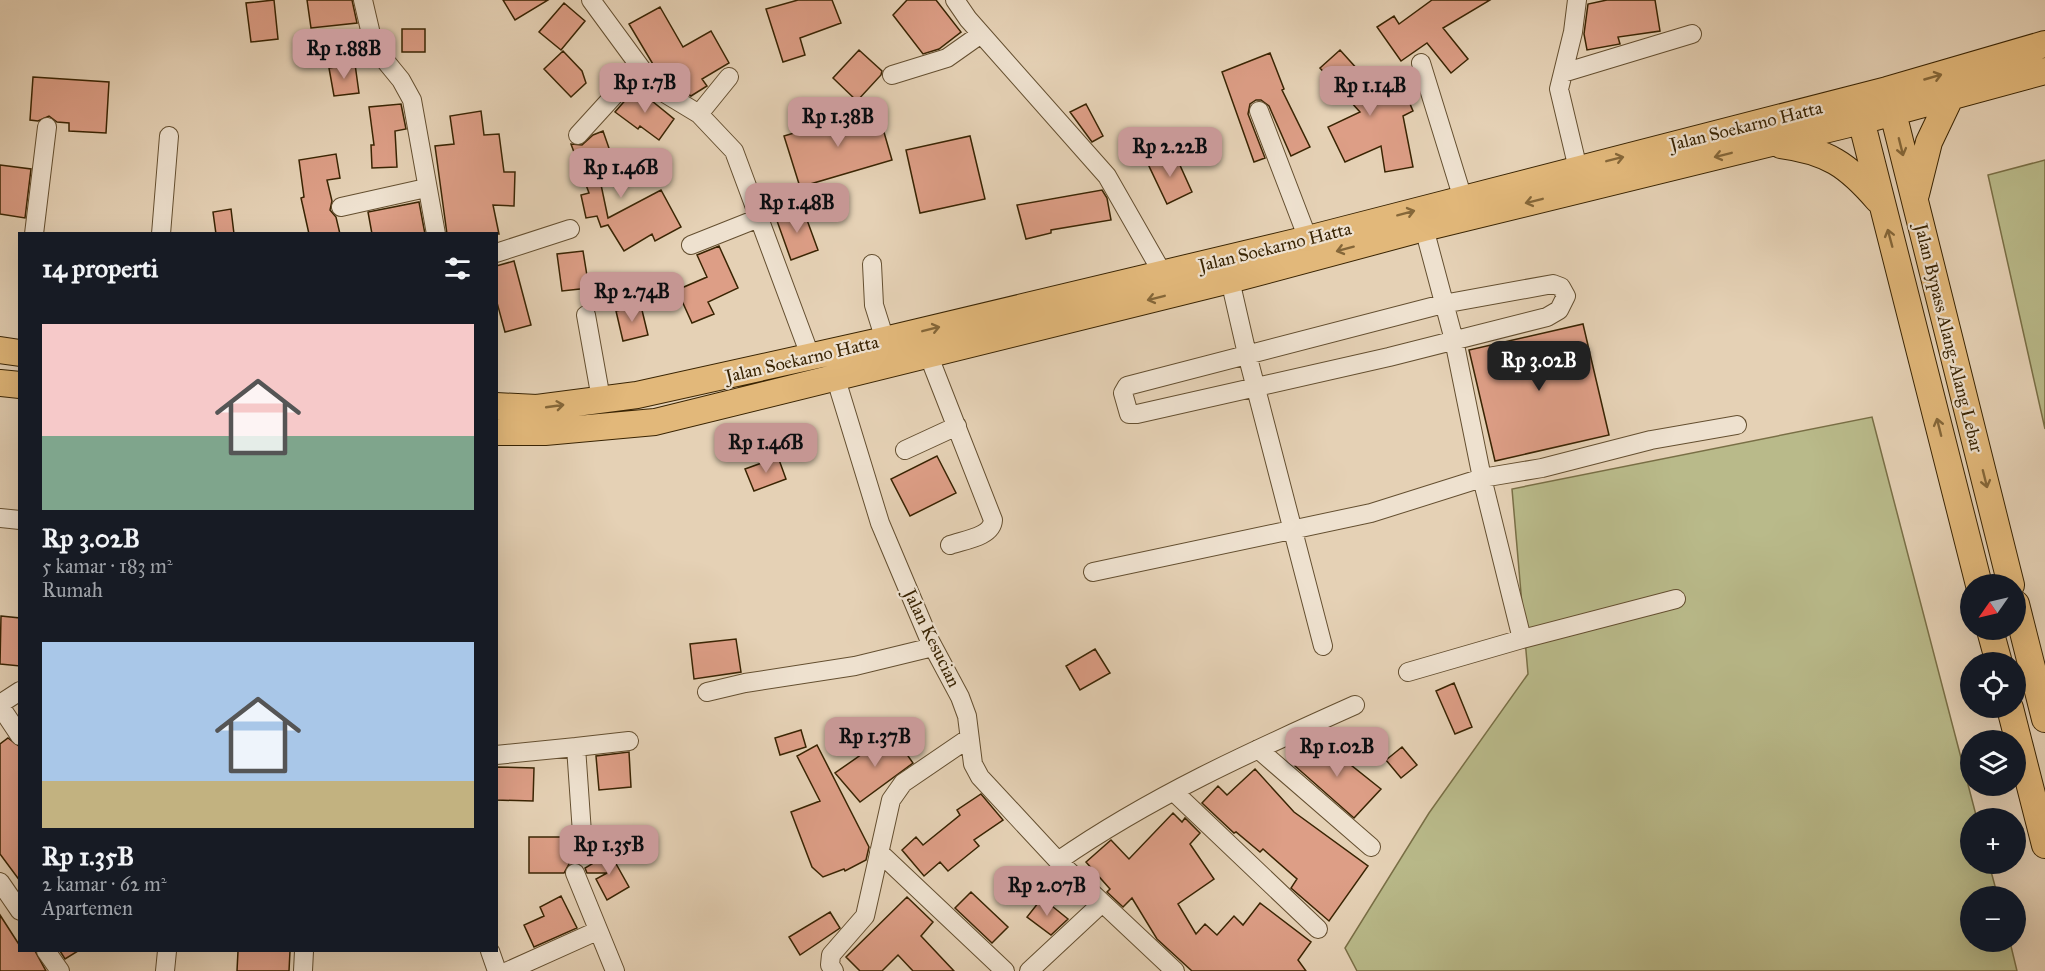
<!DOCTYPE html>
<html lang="id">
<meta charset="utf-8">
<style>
:root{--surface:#171b24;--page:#20242c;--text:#f1f3f6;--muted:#9ea1a6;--accent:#c59692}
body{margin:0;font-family:"IM FELL Great Primer",serif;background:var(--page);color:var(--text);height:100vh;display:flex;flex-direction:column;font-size:22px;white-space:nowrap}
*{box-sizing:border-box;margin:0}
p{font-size:20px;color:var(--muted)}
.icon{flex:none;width:33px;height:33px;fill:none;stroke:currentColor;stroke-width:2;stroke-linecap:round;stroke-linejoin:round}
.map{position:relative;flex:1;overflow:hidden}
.sheet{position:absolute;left:18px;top:232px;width:480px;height:720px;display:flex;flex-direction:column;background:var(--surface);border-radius:0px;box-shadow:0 6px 24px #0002}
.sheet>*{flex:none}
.needle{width:39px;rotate:236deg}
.controls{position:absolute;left:1960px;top:574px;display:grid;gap:12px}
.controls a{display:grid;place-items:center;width:66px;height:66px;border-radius:50%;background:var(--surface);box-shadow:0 6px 24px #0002;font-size:30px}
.price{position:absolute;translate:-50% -51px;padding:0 14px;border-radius:12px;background:var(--accent);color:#111;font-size:20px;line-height:39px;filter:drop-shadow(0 2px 3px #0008)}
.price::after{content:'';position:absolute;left:50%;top:36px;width:18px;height:14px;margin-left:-9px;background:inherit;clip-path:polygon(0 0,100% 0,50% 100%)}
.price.on{background:#222;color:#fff}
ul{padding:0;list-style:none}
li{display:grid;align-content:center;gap:12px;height:318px;padding:0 24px}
li span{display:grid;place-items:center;height:186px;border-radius:0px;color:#555}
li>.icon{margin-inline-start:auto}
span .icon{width:108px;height:108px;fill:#fffc;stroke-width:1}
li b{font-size:26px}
h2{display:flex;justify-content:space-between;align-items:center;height:72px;padding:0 24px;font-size:26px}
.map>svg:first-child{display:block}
.green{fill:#b9ba8a;stroke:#796f46;stroke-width:1.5}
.building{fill:#dd9e86;stroke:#392403;stroke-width:1.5}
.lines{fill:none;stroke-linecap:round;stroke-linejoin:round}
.minor-casing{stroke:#644f30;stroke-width:20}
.highway-casing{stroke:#392403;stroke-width:28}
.minor{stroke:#eee1cf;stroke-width:18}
.highway{stroke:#e2b87a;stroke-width:26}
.oneway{stroke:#856739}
.labels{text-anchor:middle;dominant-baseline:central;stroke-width:4.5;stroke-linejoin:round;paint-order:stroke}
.street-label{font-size:18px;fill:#392403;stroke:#eee1cf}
</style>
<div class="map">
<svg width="2045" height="971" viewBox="0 0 2045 971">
<rect width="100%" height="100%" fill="#e5d1b5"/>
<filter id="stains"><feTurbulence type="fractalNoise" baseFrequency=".00333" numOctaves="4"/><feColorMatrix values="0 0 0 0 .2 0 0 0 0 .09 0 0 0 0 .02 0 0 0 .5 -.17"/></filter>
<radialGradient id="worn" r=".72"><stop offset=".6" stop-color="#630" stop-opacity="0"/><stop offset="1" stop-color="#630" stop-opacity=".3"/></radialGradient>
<path class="green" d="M 2045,160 L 2045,429 L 1988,175 Z
M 1872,417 L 1977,819 L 1971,819 L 1971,864 L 1989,864 L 1998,897 L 1971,897 L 1971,942 L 2010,942 L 2017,971 L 1357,971 L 1345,948 L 1429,813 L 1528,674 L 1512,489 Z"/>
<path class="building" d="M 274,0 L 278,39 L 251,42 L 246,3 Z
M 307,0 L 352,0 L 357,23 L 311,28 Z
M 503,0 L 548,0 L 515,20 Z
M 798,0 L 832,0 L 841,23 L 800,38 L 805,55 L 783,62 L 766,9 Z
M 907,0 L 936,0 L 961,32 L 939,49 L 923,54 L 893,15 Z
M 1432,0 L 1490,0 L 1443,28 L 1468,59 L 1451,73 L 1427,43 L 1401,61 L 1377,27 L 1394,16 L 1399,24 Z
M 1607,0 L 1655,0 L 1660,31 L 1618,37 L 1620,44 L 1587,50 L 1584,34 L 1588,4 Z
M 564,3 L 585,21 L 561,50 L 539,32 Z
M 660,7 L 683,47 L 711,31 L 729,63 L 702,79 L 707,86 L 691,96 L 678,88 L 666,71 L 661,75 L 657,71 L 629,24 Z
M 402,29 L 425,29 L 425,52 L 402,52 Z
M 859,50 L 882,71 L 881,75 L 857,101 L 833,78 Z
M 1340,50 L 1379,93 L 1401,83 L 1413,111 L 1403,116 L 1413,167 L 1385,172 L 1381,146 L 1345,162 L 1328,127 L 1360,112 L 1320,68 Z
M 563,51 L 582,71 L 586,83 L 571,97 L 544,69 Z
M 1270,53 L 1284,89 L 1282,90 L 1310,147 L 1291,156 L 1269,106 L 1261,100 L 1256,100 L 1250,104 L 1248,114 L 1265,158 L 1254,162 L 1222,72 Z
M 355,64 L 359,93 L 334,96 L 329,68 Z
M 33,77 L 109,82 L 106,133 L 69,131 L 69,123 L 57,122 L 49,116 L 38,121 L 30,120 Z
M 636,88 L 674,119 L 659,140 L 640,126 L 638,129 L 615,112 Z
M 401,104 L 406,129 L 395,131 L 397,167 L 372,168 L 371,145 L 374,145 L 369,107 Z
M 1086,104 L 1103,136 L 1092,142 L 1070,112 Z
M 877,108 L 892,160 L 800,187 L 784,136 Z
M 481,111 L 484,135 L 499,134 L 504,172 L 515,172 L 514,206 L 493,205 L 499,234 L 447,234 L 435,146 L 454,144 L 450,116 Z
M 603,131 L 618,174 L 600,180 L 608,218 L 661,190 L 681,227 L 655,241 L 652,234 L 624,251 L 608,225 L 601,227 L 597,216 L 586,218 L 581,195 L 589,193 L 571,144 L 582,145 L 593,135 Z
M 970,136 L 985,199 L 920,213 L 906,150 Z
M 1174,152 L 1192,192 L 1167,204 L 1148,164 Z
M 336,154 L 340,178 L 327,180 L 332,201 L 330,210 L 336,217 L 340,234 L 309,234 L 301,198 L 304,197 L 299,160 Z
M 0,165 L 31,169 L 25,218 L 0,214 Z
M 1102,190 L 1107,198 L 1111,220 L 1051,230 L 1051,233 L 1026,239 L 1017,205 Z
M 419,202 L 425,234 L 372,234 L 368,212 Z
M 231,209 L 234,234 L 216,234 L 213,212 Z
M 803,209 L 818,250 L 791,260 L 776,218 Z
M 719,246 L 738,288 L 708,302 L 714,314 L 692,323 L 677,290 L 707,277 L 697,255 Z
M 583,251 L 589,288 L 562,291 L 557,254 Z
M 514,261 L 531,325 L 505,332 L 496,299 L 496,266 Z
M 641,306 L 648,335 L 623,341 L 616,311 Z
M 1583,324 L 1609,435 L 1495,461 L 1469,350 Z
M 937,456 L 956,493 L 910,516 L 891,479 Z
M 778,457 L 786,479 L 754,491 L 745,469 Z
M 1,616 L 20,618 L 20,666 L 0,664 Z
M 736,639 L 741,672 L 694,679 L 690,644 Z
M 1095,649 L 1110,673 L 1080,690 L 1066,666 Z
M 1454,683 L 1472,727 L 1455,734 L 1436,691 Z
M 801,730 L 806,747 L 780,755 L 775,738 Z
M 892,733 L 913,763 L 860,802 L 835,773 Z
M 8,738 L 20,747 L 20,881 L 0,854 L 0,744 Z
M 1317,738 L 1381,789 L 1354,818 L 1295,766 Z
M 817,745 L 869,847 L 866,860 L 845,871 L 844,869 L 823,877 L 812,867 L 791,812 L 820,801 L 797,756 Z
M 1402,747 L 1417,765 L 1401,778 L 1386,760 Z
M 629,752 L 631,787 L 599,790 L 596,756 Z
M 496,767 L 534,768 L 533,801 L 496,800 Z
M 1255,769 L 1294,812 L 1368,866 L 1329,921 L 1291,888 L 1297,879 L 1263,849 L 1260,852 L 1236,832 L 1234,833 L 1202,803 L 1218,786 L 1227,795 Z
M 981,794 L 1003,820 L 974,840 L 979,846 L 948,871 L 940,862 L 924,876 L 902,850 L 916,837 L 923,845 L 960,815 L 957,810 Z
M 1173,813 L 1182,822 L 1185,818 L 1200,833 L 1190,844 L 1214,879 L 1178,904 L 1196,934 L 1205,924 L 1217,935 L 1234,916 L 1243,925 L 1260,903 L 1311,942 L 1298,960 L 1306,971 L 1192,971 L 1157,939 L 1132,898 L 1123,907 L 1107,892 L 1110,889 L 1086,862 L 1111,840 L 1129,859 Z
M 529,837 L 568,837 L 569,864 L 564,873 L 529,873 Z
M 610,853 L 629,887 L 607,900 L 596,879 L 607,873 L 587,873 L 585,868 Z
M 971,892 L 1008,927 L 992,943 L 955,908 Z
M 561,896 L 577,928 L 534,947 L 524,925 L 544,916 L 540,907 Z
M 907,897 L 933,922 L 921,936 L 954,971 L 913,971 L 898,955 L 882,971 L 860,971 L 846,957 Z
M 1042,898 L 1068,919 L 1051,935 L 1027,917 Z
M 830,912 L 840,928 L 800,955 L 789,937 Z
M 0,915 L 20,946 L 20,951 L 35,951 L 46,971 L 0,971 Z
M 60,951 L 78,951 L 65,959 Z
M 238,951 L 290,951 L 289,971 L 237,971 Z"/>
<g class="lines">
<defs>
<path id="minor" d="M 363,0 L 374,47 L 401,80 L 412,100 L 436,234
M 591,0 L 649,79 L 666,94 L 699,114 L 734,151 L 811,358
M 955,0 L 968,19 L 1107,176 L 1163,274
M 1577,0 L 1573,32 L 1559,89 L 1578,169
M 1421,63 L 1463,199
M 1563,73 L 1692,34
M 892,75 L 947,58 L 981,34
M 1259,111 L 1308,239
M 699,114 L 729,77
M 578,135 L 640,67
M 341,207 L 426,188
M 1424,228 L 1454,340 L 1482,478 L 1522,639
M 34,234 L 47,127
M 161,234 L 169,136
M 691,245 L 759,218
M 496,253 L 570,229
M 872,264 L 874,305 L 885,340
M 1230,280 L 1247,354 L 1323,646
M 1553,284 L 1561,287 L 1566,296 L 1559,310 L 1547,317 L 1389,357 L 1137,414 L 1129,414 L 1123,393 L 1127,386 L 1443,304 Z
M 586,315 L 601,399
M 928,354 L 993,520 C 992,537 964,540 950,545
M 835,376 L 880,523 L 929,639 L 960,697 L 967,716 L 973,764 L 980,777 L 1058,861 L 1175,971
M 905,450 L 957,426
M 0,518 L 20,520
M 1093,572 L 1371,513 L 1482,478 L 1542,468 L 1651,440 L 1737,425
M 1408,672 L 1522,639 L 1676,599
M 707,692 L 745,683 L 855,666 L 933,647
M 0,704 L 20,691
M 0,706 L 20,736
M 576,747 L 629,741
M 1258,749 L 1371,847
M 496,755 L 576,747 L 582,833
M 1174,792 L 1318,929
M 879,852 L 1005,971
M 1058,861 C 1150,797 1252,751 1355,705
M 575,873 L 615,971
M 0,882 L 20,911
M 46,951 L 60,971
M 490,951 L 497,971
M 165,971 L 167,951
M 303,971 L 304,951
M 508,971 L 597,931
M 834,971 L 830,965 L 831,955 L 865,916 L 891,800 L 903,783 L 969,738
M 1029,971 L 1101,904"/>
<path id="highway" d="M 1889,97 L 2011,585
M 1857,104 L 1979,585
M 1781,145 C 1827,151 1848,165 1878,200
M 1916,194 L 1929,142 L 1950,98
M 0,350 L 20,353
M 0,383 L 20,385
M 496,406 L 537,408 L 637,395 L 885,340 L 1308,239 L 1887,90 L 2045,44
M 496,432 L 545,432 L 655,422 L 1230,280 L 1424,228 L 1861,121 L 2045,71
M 2016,604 L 2045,719
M 1990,630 L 1999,663
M 2010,708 L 2045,845"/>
</defs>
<use href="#minor" class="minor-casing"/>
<use href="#highway" class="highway-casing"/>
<use href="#minor" class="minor"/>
<use href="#highway" class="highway"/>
</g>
<defs><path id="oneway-shaft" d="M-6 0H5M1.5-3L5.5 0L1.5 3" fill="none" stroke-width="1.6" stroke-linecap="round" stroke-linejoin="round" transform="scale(1.5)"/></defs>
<g class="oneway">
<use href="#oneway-shaft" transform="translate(1933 77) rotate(-16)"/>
<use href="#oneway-shaft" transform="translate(1901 147) rotate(76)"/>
<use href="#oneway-shaft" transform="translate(1723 155) rotate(166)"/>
<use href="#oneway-shaft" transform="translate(1615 159) rotate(-14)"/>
<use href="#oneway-shaft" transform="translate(1534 201) rotate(166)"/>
<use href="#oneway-shaft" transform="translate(1406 213) rotate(-15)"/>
<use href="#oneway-shaft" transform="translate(1890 238) rotate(-105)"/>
<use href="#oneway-shaft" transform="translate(1345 249) rotate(165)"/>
<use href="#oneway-shaft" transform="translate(1156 298) rotate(166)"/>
<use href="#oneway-shaft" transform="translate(931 329) rotate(-14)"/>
<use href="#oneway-shaft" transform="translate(555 406) rotate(-8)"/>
<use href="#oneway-shaft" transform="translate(1939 427) rotate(-104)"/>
<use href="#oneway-shaft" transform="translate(1985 479) rotate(76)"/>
</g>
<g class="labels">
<g class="street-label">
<text transform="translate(1746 126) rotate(-14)">Jalan Soekarno Hatta</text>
<text transform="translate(1275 247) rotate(-14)">Jalan Soekarno Hatta</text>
<text transform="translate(1949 338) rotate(76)">Jalan Bypass Alang-Alang Lebar</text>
<text transform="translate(802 359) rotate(-13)">Jalan Soekarno Hatta</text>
<text transform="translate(932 638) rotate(64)">Jalan Kesucian</text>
</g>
</g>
<rect width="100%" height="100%" filter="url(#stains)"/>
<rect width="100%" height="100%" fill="url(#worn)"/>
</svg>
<div class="controls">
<a><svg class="needle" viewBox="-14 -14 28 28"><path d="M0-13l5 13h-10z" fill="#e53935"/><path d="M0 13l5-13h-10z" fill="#9ea1a6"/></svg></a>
<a><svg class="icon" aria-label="locate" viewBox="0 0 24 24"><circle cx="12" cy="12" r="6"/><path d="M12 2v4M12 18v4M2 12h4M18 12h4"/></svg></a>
<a><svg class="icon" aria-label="layers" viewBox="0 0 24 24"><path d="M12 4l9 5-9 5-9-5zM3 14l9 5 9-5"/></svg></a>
<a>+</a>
<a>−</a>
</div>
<b class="price" style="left:344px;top:80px">Rp 1.88B</b>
<b class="price" style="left:645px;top:114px">Rp 1.7B</b>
<b class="price" style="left:1370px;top:117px">Rp 1.14B</b>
<b class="price" style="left:838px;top:148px">Rp 1.38B</b>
<b class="price" style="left:1170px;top:178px">Rp 2.22B</b>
<b class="price" style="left:621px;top:199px">Rp 1.46B</b>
<b class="price" style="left:797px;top:234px">Rp 1.48B</b>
<b class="price" style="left:632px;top:323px">Rp 2.74B</b>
<b class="price on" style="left:1539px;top:392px">Rp 3.02B</b>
<b class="price" style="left:766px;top:474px">Rp 1.46B</b>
<b class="price" style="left:875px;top:768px">Rp 1.37B</b>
<b class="price" style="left:1337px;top:778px">Rp 1.02B</b>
<b class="price" style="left:609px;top:876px">Rp 1.35B</b>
<b class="price" style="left:1047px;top:917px">Rp 2.07B</b>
<section class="sheet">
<h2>14 properti<svg class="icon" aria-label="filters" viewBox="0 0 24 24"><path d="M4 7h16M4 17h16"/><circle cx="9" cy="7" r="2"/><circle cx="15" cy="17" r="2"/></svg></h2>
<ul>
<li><span style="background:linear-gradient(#f6c9c9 60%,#7fa58c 0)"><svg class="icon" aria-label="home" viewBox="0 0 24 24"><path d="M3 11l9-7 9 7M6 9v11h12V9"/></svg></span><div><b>Rp 3.02B</b><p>5 kamar · 183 m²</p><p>Rumah</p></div></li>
<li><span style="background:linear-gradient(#a9c7e8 75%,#c2b280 0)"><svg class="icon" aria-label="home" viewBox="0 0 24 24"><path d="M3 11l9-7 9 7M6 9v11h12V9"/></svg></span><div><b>Rp 1.35B</b><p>2 kamar · 62 m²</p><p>Apartemen</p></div></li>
</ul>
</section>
</div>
